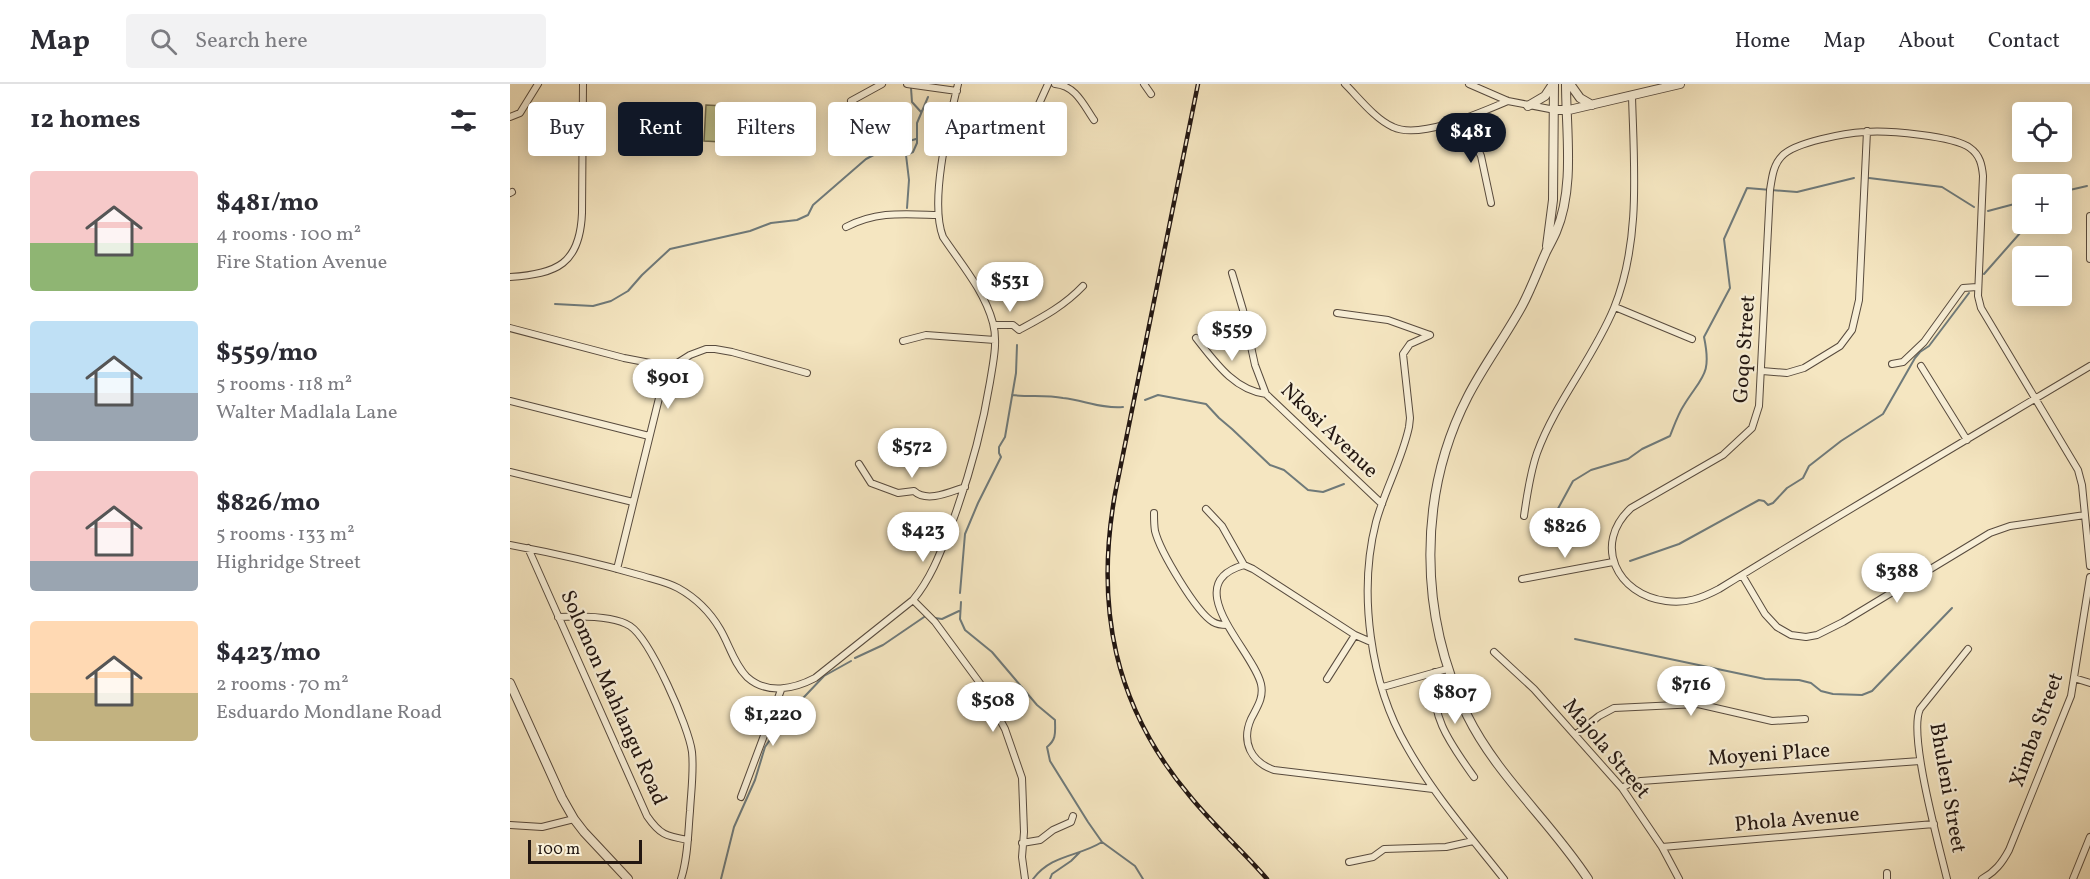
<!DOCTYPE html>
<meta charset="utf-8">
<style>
:root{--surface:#fff;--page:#f2f2f3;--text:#2b2b33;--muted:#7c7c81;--line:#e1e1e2;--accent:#111827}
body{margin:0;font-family:Vollkorn,serif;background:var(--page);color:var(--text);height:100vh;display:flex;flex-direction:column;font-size:22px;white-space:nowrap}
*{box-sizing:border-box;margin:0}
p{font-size:20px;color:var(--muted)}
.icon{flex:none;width:33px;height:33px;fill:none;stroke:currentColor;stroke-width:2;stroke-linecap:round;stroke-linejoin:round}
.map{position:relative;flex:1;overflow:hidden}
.details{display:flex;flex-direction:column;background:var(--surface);width:510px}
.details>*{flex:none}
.banner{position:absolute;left:18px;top:18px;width:570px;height:54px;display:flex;gap:12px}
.buttons{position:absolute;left:1502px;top:18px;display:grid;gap:12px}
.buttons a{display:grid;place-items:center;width:60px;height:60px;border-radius:6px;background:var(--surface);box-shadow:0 3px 15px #0003;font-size:30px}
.scale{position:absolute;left:18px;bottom:15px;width:114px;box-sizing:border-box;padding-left:6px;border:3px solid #231712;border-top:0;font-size:16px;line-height:21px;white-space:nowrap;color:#231712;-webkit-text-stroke:4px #f8efd7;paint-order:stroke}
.price{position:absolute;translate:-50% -51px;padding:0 14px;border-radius:21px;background:#fff;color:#222;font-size:20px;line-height:39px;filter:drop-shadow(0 2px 3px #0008)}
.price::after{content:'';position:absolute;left:50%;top:36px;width:18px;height:14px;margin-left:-9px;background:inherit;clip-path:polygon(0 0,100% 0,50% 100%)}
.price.on{background:var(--accent);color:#fff}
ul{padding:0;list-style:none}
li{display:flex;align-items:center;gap:18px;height:150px;padding:0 30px}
li span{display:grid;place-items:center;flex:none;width:168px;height:120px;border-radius:6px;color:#555}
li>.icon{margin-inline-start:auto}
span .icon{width:72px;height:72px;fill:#fffc;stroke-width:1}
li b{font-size:26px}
h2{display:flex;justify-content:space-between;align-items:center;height:72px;padding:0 30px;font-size:26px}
.pill{padding:0 21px;border-radius:6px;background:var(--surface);box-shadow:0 3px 15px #0003;font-size:21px;line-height:54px}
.pill.on{background:var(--accent);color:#fff}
header{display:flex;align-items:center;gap:36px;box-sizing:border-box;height:84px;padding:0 30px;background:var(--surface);border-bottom:2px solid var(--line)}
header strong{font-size:28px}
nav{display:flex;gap:33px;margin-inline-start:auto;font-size:21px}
.search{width:420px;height:54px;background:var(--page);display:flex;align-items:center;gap:15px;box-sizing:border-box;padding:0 21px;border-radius:6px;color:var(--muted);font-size:22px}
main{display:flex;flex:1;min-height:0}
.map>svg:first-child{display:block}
.green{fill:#c2c38e;stroke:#726d50;stroke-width:1.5}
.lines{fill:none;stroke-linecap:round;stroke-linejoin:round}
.stream{stroke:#6f7a7a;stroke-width:2}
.minor-casing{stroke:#584b3e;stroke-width:8}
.tertiary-casing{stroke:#584b3e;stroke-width:10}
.minor{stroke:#f8efd7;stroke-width:6}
.tertiary{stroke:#f8efd7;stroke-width:8}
.rail-casing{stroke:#231712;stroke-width:4.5}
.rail{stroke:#f8efd7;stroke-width:2;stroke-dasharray:7;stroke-linecap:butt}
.labels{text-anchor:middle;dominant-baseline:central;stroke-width:4.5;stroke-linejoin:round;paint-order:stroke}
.street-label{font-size:21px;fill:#231712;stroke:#f8efd7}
</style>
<header>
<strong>Map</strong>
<div class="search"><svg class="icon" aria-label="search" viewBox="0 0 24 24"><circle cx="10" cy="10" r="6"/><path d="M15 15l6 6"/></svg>Search here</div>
<nav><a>Home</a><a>Map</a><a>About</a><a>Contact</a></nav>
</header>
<main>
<section class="details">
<h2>12 homes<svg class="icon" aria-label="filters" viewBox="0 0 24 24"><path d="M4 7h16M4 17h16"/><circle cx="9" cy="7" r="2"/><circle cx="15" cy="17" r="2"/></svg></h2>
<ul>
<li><span style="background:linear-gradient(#f6c9c9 60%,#8fb573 0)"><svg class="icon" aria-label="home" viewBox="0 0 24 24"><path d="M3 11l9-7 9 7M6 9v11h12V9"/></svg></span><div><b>$481/mo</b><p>4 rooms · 100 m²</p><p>Fire Station Avenue</p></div></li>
<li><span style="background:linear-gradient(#bfe0f5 60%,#9aa5b1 0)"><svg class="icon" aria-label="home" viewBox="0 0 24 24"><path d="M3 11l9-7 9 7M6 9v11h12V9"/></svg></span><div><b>$559/mo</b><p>5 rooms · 118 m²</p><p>Walter Madlala Lane</p></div></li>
<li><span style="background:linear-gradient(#f6c9c9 75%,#9aa5b1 0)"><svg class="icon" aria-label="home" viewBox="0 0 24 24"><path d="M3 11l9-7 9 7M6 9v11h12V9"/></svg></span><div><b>$826/mo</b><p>5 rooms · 133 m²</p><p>Highridge Street</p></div></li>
<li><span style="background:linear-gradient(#ffd9b3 60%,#c2b280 0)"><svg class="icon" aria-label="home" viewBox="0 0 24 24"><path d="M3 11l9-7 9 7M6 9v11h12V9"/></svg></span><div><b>$423/mo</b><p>2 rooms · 70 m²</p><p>Esduardo Mondlane Road</p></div></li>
</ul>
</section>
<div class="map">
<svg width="1580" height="795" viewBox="0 0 1580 795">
<rect width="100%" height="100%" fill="#f5e6c1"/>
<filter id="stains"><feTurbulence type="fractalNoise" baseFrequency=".00333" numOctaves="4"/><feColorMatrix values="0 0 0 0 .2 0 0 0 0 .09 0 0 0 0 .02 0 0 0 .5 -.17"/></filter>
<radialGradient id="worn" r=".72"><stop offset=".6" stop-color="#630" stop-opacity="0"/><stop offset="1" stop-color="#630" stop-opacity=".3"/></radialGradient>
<path class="green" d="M 196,21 L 214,22 L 212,58 L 194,57 Z"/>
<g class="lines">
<path class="stream" d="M 401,4 L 402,18 L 411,28
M 1359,94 L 1432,103 L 1464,123
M 1551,108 L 1577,102
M 397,124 L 399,96 L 396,71 L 403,68 L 407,59 L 407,39 L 418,13
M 1478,127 L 1512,118
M 1474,190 L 1518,140
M 45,220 L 83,222 L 101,217 L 118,207 L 132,191 L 160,165 L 240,147 L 261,139 L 287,136 L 298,131 L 303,121 L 356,75 L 379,63 L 406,55
M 502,311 C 519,313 536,311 553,314 C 573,316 592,325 613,323
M 635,316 L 648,311 L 696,320 L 709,334 L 722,345 L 760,381 L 774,386 L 798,406 L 813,408 L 834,400
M 1025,454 L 1044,432 L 1063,397 L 1081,386 L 1118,375 L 1132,365 L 1160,352 C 1164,342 1168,330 1174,321 C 1192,292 1202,291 1194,253 L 1220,204 L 1214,155 L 1237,104 L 1287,108 L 1344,94
M 1120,477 L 1169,460 L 1249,416 L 1254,417 L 1258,421 L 1263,419 L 1277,404 L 1293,394 L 1299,382 L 1331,357 L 1373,330 L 1405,274 L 1410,268 L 1419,262 L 1459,209
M 450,509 L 455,450 L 468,419 L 491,373 L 489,369 L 489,363 L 495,353 L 506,289 L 507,261
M 451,518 L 450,535 L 455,546 L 482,568 L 527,621 L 545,636 C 545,648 547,655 537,663 L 540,677 L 578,738 L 592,758 L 625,782 L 633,795
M 425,534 L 432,535 L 449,527
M 1065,555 L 1255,595 L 1289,596 L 1301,599 L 1311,607 L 1323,610 L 1352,611 L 1362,607 L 1442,524
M 345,574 L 373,561 L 417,531
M 211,795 L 224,743 L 245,696 L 255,663 L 277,631 L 314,592 L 341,577
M 523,795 C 542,770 568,773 592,758
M 540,795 L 542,790 L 561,777 L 570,768"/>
<defs>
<path id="minor" d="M 397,0 L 447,7
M 545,0 C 566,2 573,20 584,36
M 634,0 L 641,10
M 835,0 C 849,14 865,35 883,43 C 910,56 972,28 998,17
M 959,0 L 998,17 L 1045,26
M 341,17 L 372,0
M 0,33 L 10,29 L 28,0
M 954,35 L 971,72 L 981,119
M 439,40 L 506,51 L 519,42 L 538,0
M 0,109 L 2,108
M 1580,132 L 1580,175
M 336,143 C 367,127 393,130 428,131
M 722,189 L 733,226 L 745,281 L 756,310 L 872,420
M 0,193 C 47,190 70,180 72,129 L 73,0
M 1105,223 L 1182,255
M 827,229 L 878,236 L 920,251
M 484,241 L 503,241 L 509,246 C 533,233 554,222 573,202
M 0,244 L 114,274 L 161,283
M 920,251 L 900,260 L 893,270 L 900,334 L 899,343 C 892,376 875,405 866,438 C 848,508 860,600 897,663 C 924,711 960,752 994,795
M 686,254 C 705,278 724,306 756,310
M 393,257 L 416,251 L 485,256
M 1382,280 L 1393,278 L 1414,258 L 1453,204 L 1467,203
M 1411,282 L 1457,356
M 1580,282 C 1456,356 1332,429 1209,505 C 1192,514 1176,520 1156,517 C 1107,511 1082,460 1121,424 L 1213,371 L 1242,344 L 1249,322 L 1260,106 C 1262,94 1263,81 1272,72 C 1285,58 1336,49 1355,48 C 1376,46 1445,52 1460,64 C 1470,71 1472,81 1473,92 L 1468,212 L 1471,224 L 1568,386 L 1572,401 L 1580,482
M 1252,287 L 1277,289 L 1294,284 L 1330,262 L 1342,246 L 1349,216 L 1357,47
M 0,317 L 139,352
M 349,380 L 361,399 L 388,409 L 404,407 C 417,419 440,408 455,403
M 0,388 L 123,418
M 696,425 L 712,442 L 734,481
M 644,429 C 644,435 644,441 645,447 C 650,467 686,528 703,538 C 708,541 712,541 717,541
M 1014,432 C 1017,411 1020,389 1027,369 C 1046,317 1083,275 1104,224 C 1131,157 1124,83 1122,12
M 0,461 C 43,469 87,479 129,491 C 142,495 157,498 168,504 C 186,514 200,528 210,545 C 219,560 224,580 237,593 C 257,611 284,605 305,594 L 403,516 C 422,493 431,467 442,439 C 459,393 472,347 480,298 C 483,279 488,258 483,239 C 474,206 451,180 433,153 C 419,117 439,38 448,0
M 18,464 L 137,732 C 150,751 156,752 178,756
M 107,485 L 151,306 L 161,283 L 180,271 L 196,265 L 205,265 L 222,268 L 297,289
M 1232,491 L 1255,530 L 1267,543 L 1281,551 L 1296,553 L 1307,551 L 1333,538 L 1480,449 L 1500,442 L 1575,431
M 1012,495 L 1103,478
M 403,516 L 425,538 L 472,602 L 495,645 L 512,694 L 514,748 L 512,773 L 515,795
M 48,533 C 68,532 103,531 120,542 C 140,555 179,643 182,668 C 184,687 181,708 180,727 C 178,749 178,774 171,795
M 861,558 L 845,551 L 743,485 L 734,481 C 667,500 743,566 751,600 C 754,614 747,623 741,635 C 731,658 741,678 764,686 L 923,705
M 984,568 L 1024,605 L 1112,704 L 1152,763 L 1169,795
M 925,588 C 919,632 940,659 964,693
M 1564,594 L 1580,599
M 817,595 L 845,551
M 873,603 L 937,585
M 1065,651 L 1089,632 L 1104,624 L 1188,620 L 1262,637 L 1295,635
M 1112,704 L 1119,700 L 1131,697 L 1410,677
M 231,713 L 271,606
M 0,741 L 32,743 L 64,735
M 512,759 L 530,756 L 543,746 L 561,738 L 563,732
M 1152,763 L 1424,740
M 839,778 L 863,773 L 874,765 L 936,763 L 963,757
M 1377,789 L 1377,795
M 1437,795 C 1429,761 1398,651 1410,625 L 1458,565
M 1472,795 C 1485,788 1492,779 1499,766 L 1561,612 L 1580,493
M 1563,795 L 1580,753"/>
<path id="tertiary" d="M 1056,0 C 1056,47 1065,104 1046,148 C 1043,155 1039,162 1036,168 C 1028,186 1021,205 1012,222 C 995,253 974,281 958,312 C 907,411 909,532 957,631 C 987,692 1041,738 1078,795
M 1060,0 L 1070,14 L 1082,21
M 1018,22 L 1035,12 L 1043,0
M 1045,26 L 1059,26 L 1170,0
M 1037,162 L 1043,116 L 1044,0
M 0,599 L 52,714 L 64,735 L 74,748 L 118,795"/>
</defs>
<use href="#minor" class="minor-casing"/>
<use href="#tertiary" class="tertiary-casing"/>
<use href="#minor" class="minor"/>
<use href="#tertiary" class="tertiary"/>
<defs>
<path id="rail" d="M 688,0 L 605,410 C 585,523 604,622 679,711 C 703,741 732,766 757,795"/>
</defs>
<use href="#rail" class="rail-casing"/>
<use href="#rail" class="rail"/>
</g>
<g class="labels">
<g class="street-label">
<text transform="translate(1235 265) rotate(-86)">Goqo Street</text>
<text transform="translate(819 347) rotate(44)">Nkosi Avenue</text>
<text transform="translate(103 614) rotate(66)">Solomon Mahlangu Road</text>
<text transform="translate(1527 646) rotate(-70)">Ximba Street</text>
<text transform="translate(1096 665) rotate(50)">Majola Street</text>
<text transform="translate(1259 671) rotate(-4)">Moyeni Place</text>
<text transform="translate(1437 704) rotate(80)">Bhuleni Street</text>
<text transform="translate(1287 736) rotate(-5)">Phola Avenue</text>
</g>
</g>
<rect width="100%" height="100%" filter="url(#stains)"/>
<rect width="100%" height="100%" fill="url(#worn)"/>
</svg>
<div class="buttons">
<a><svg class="icon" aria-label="locate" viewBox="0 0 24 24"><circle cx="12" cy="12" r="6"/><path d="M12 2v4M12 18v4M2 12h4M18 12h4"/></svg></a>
<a>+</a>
<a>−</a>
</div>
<div class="scale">100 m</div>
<b class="price on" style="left:961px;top:80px">$481</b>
<b class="price" style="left:500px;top:229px">$531</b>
<b class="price" style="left:722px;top:278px">$559</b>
<b class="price" style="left:158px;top:326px">$901</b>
<b class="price" style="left:402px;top:395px">$572</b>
<b class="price" style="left:1055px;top:475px">$826</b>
<b class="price" style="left:413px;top:479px">$423</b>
<b class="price" style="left:1387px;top:520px">$388</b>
<b class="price" style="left:1181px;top:633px">$716</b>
<b class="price" style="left:945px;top:641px">$807</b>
<b class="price" style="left:483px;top:649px">$508</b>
<b class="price" style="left:263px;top:663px">$1,220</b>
<div class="banner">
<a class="pill">Buy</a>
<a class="pill on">Rent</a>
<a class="pill">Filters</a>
<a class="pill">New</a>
<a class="pill">Apartment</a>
</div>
</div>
</main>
